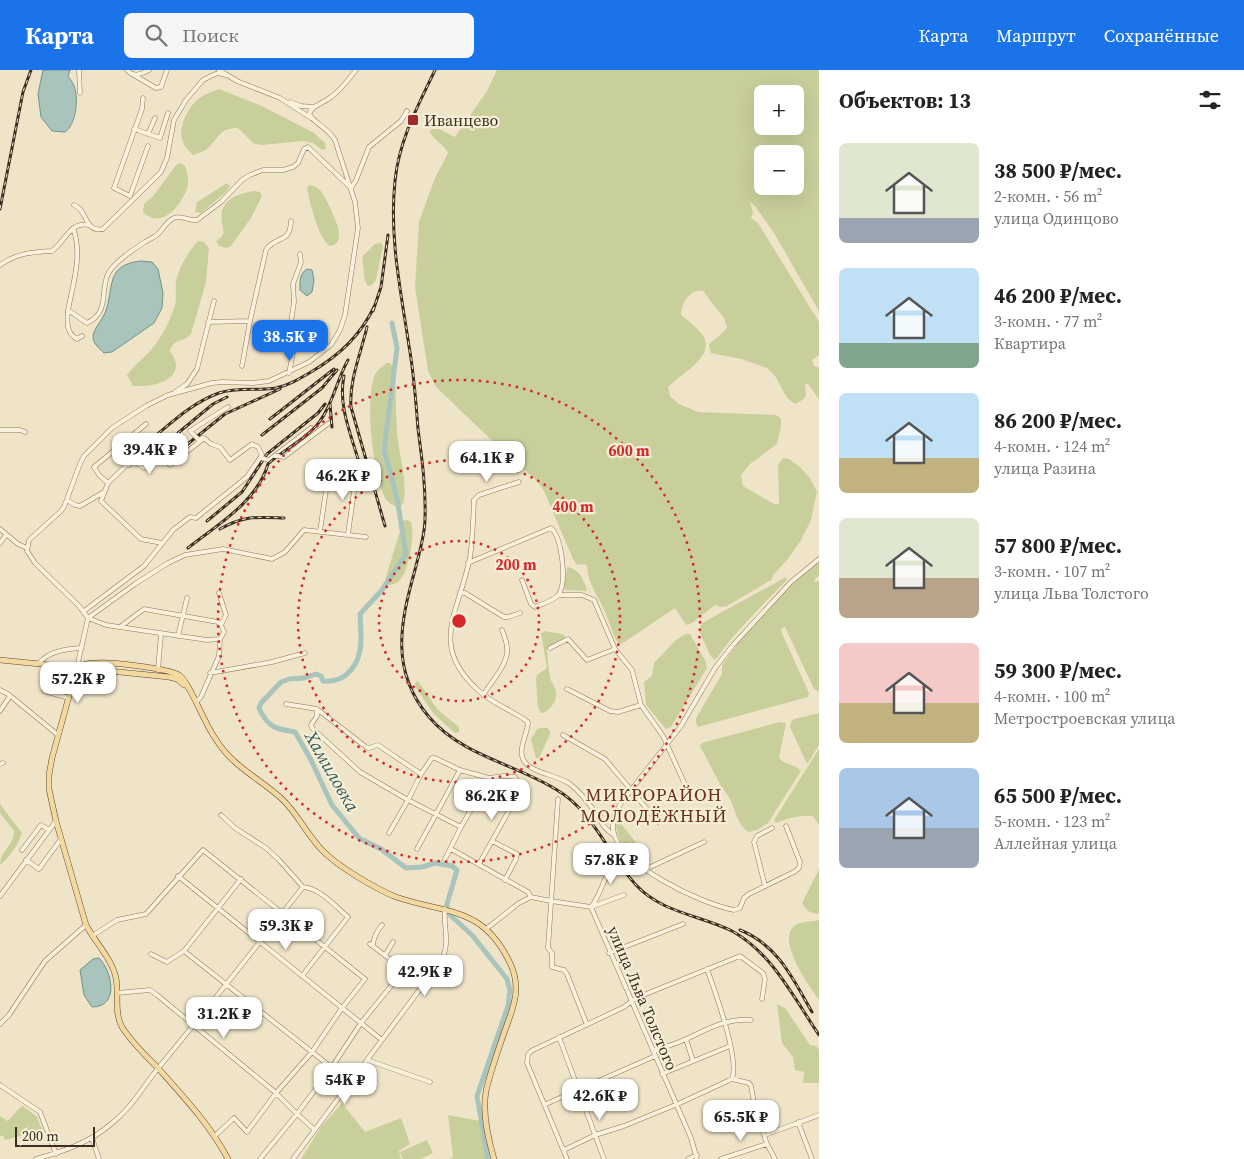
<!DOCTYPE html>
<html lang="ru">
<meta charset="utf-8">
<style>
:root{--surface:#fff;--page:#f6f6f6;--text:#222;--muted:#767676;--accent:#1a73e8}
body{margin:0;font-family:"Source Serif 4",serif;background:var(--page);color:var(--text);height:100vh;display:flex;flex-direction:column;font-size:19px;white-space:nowrap}
*{box-sizing:border-box;margin:0}
p{font-size:16px;color:var(--muted)}
.icon{flex:none;width:28px;height:28px;fill:none;stroke:currentColor;stroke-width:2;stroke-linecap:round;stroke-linejoin:round}
.map{position:relative;flex:1;overflow:hidden}
.sheet{display:flex;flex-direction:column;background:var(--surface);width:425px}
.sheet>*{flex:none}
.fabs{position:absolute;left:754px;top:15px;display:grid;gap:10px}
.fabs a{display:grid;place-items:center;width:50px;height:50px;border-radius:8px;background:var(--surface);box-shadow:0 5px 20px #0002;font-size:25px}
.scale{position:absolute;left:15px;bottom:12px;width:80px;box-sizing:border-box;padding-left:5px;border:2px solid #3d2e20;border-top:0;font-size:14px;line-height:18px;white-space:nowrap;color:#3d2e20;-webkit-text-stroke:4px #f7eed8;paint-order:stroke}
.price{position:absolute;translate:-50% -42px;padding:0 11px;border-radius:10px;background:#fff;color:#222;font-size:16px;line-height:32px;filter:drop-shadow(0 1px 2px #0008)}
.price::after{content:'';position:absolute;left:50%;top:30px;width:15px;height:11px;margin-left:-8px;background:inherit;clip-path:polygon(0 0,100% 0,50% 100%)}
.price.current{background:var(--accent);color:#fff}
ul{padding:0;list-style:none}
li{display:flex;align-items:center;gap:15px;height:125px;padding:0 20px}
li span{display:grid;place-items:center;flex:none;width:140px;height:100px;border-radius:8px;color:#555}
li>.icon{margin-inline-start:auto}
span .icon{width:60px;height:60px;fill:#fffc;stroke-width:1}
li b{font-size:21px}
h2{display:flex;justify-content:space-between;align-items:center;height:60px;padding:0 20px;font-size:21px}
header{display:flex;align-items:center;gap:30px;box-sizing:border-box;height:70px;padding:0 25px;background:var(--accent);color:#fff}
header strong{font-size:24px}
nav{display:flex;gap:28px;margin-inline-start:auto;font-size:18px}
.search{width:350px;height:45px;background:var(--page);display:flex;align-items:center;gap:12px;box-sizing:border-box;padding:0 18px;border-radius:8px;color:var(--muted);font-size:19px}
main{display:flex;flex:1;min-height:0}
.map>svg:first-child{display:block}
.green{fill:#c9cf9b;fill-rule:evenodd}
.water{fill:#a9c4bc;stroke:#6f938a}
.lines{fill:none;stroke-linecap:round;stroke-linejoin:round}
.river{stroke:#a9c4bc;stroke-width:5}
.minor-casing{stroke:#8d765c;stroke-width:5}
.major-casing{stroke:#5b4430;stroke-width:6}
.minor{stroke:#faf1dc;stroke-width:4}
.major{stroke:#f3d9a0;stroke-width:5}
.rail-casing{stroke:#3d2e20;stroke-width:3}
.rail{stroke:#f7eed8;stroke-width:1;stroke-dasharray:4;stroke-linecap:butt}
.minor-bridge-casing{stroke:#8d765c;stroke-width:5;stroke-linecap:butt}
.minor-bridge{stroke:#faf1dc;stroke-width:4}
.ring{fill:none;stroke:#d62828;stroke-width:2.5;stroke-dasharray:2.5 5}
.poi-dot{fill:#9e2a2b;stroke:#f7eed8;stroke-width:2}
.labels{text-anchor:middle;dominant-baseline:central;stroke-width:4.5;stroke-linejoin:round;paint-order:stroke}
.poi-label{font-size:16px;fill:#3d2e20;stroke:#f7eed8;text-anchor:start}
.street-label{font-size:16px;fill:#3d2e20;stroke:#f7eed8}
.water-label{font-size:18px;font-style:italic;fill:#2f5d5a;stroke:#f7eed8}
.neighbourhood-label{font-size:18px;letter-spacing:1px;fill:#6b2e1e;stroke:#f7eed8}
.centre{fill:#d62828;stroke:#f7eed8;stroke-width:2.5}
.ring-label{font-size:15px;text-anchor:middle;font-weight:bold;fill:#d62828;stroke:#f7eed8;stroke-width:4.5;stroke-linejoin:round;paint-order:stroke}
</style>
<header>
<strong>Карта</strong>
<div class="search"><svg class="icon" aria-label="search" viewBox="0 0 24 24"><circle cx="10" cy="10" r="6"/><path d="M15 15l6 6"/></svg>Поиск</div>
<nav><a>Карта</a><a>Маршрут</a><a>Сохранённые</a></nav>
</header>
<main>
<div class="map">
<svg width="819" height="1089" viewBox="0 0 819 1089">
<rect width="100%" height="100%" fill="#f0e4c8"/>
<path class="green" d="M 497,0 L 819,0 L 819,241 L 774,163 L 755,136 L 750,132 L 753,143 L 751,148 L 758,153 L 819,252 L 819,285 L 812,290 L 814,296 L 819,298 L 819,329 L 808,314 L 805,314 L 806,324 L 804,329 L 795,334 L 787,328 L 775,306 L 767,298 L 741,289 L 711,283 L 709,275 C 715,267 722,266 727,257 L 724,248 L 703,221 C 689,219 682,233 681,245 C 687,250 700,260 704,267 C 714,288 680,304 668,317 L 670,326 L 679,334 L 698,342 L 776,345 L 781,349 L 781,357 L 777,374 L 750,394 L 741,405 L 743,416 L 774,434 L 779,434 L 778,395 L 783,388 L 789,389 L 800,397 L 810,408 L 817,422 L 811,450 L 801,470 L 788,489 L 774,504 L 771,510 L 727,536 L 720,537 L 715,535 L 692,553 L 686,555 L 675,538 L 623,573 L 619,574 C 613,566 610,554 606,544 C 600,529 587,513 587,496 L 585,494 L 577,495 L 573,489 L 544,421 L 537,411 L 504,382 L 436,317 L 428,301 L 415,217 L 419,152 L 435,108 L 448,83 C 444,74 434,71 430,62 L 431,59 L 439,59 L 455,67 L 487,21 ZM 762,24 L 795,24 L 795,56 L 762,56 ZM 762,84 L 795,84 L 795,116 L 762,116 Z
M 219,19 L 262,36 L 314,63 L 325,73 L 326,78 L 322,80 L 313,73 L 303,71 L 261,75 L 253,73 L 238,58 C 219,58 220,67 208,78 C 204,82 198,83 193,85 C 190,82 187,79 185,76 C 176,62 185,43 195,32 C 202,25 211,22 219,19 Z
M 180,93 L 185,96 C 187,102 189,108 188,115 C 183,134 162,161 143,142 L 144,134 L 154,125 L 176,95 Z
M 227,113 L 230,116 L 225,123 L 201,143 L 195,142 L 197,132 Z
M 309,115 C 314,116 317,117 320,120 C 326,127 340,156 339,165 C 339,170 338,172 334,175 L 329,176 C 317,164 311,136 307,119 Z
M 254,121 L 260,122 L 262,126 L 251,148 L 231,176 L 226,178 L 219,176 L 216,171 C 218,169 221,168 222,166 C 225,163 223,158 222,154 C 218,132 234,124 254,121 Z
M 198,171 L 204,172 L 209,178 L 206,212 L 191,264 C 182,274 175,267 170,281 C 172,285 176,290 176,295 C 176,314 146,317 133,316 L 127,305 C 134,295 143,289 151,280 C 162,267 170,251 175,235 C 177,228 175,219 176,212 C 178,199 189,180 198,171 Z
M 381,173 L 383,176 L 376,210 L 372,215 L 368,216 L 365,211 L 362,187 L 375,174 Z
M 387,293 L 390,293 L 396,300 C 395,321 396,341 397,362 C 398,380 410,420 402,435 L 395,436 C 390,434 386,431 384,426 C 373,399 365,335 374,307 C 376,301 381,297 387,293 Z
M 407,450 L 411,452 C 415,464 409,500 400,510 C 398,513 394,514 390,515 L 385,511 L 386,507 L 403,451 Z
M 819,491 L 819,506 L 816,508 L 814,512 L 819,511 L 819,622 L 814,619 L 785,557 L 782,558 L 781,561 L 809,623 L 808,627 L 698,657 L 696,653 L 696,648 L 722,604 L 722,595 L 739,572 L 786,520 Z
M 569,497 C 580,501 583,509 587,519 L 586,521 L 566,520 L 564,518 L 567,498 Z
M 786,507 L 787,510 C 768,529 750,548 732,568 C 726,575 721,583 715,590 L 710,585 L 699,561 L 702,553 Z
M 545,561 L 562,564 L 565,566 L 564,569 L 549,576 L 547,578 C 548,588 548,598 550,607 C 551,612 555,617 556,622 C 558,630 549,643 541,643 L 538,637 L 536,609 L 537,605 L 547,598 L 541,563 Z
M 686,564 L 690,564 L 706,592 L 707,598 L 671,657 L 666,659 L 646,635 L 644,612 L 652,606 L 654,593 L 677,569 Z
M 418,611 L 438,640 L 459,657 L 459,662 L 455,663 L 433,643 L 415,616 L 415,613 Z
M 819,643 L 819,675 L 808,693 L 806,692 L 790,657 L 791,652 L 794,649 Z
M 780,652 L 786,653 L 779,688 C 785,695 795,694 801,701 L 768,753 L 757,760 L 748,762 C 734,751 735,730 722,718 L 700,676 L 702,673 Z
M 541,658 L 547,658 L 550,661 L 550,664 L 539,688 L 536,688 L 531,669 L 537,659 Z
M 819,679 L 819,755 L 813,746 C 799,745 789,748 776,753 L 774,750 Z
M 0,734 L 22,763 C 18,775 10,787 0,795 C 0,781 14,776 14,761 L 0,743 Z
M 618,750 L 639,776 L 636,777 L 631,772 L 625,774 C 618,770 616,760 616,752 Z
M 819,799 L 819,844 C 810,843 806,841 802,833 Z
M 819,850 L 819,930 C 809,916 778,873 793,857 C 798,851 812,852 819,850 Z
M 777,934 L 785,938 L 810,975 L 816,976 L 819,980 L 819,1013 L 803,1013 L 804,1002 L 795,1000 L 793,987 L 782,973 Z
M 342,1033 L 365,1062 L 401,1048 L 410,1074 L 399,1081 L 401,1089 L 301,1089 L 321,1057 Z
M 23,1036 L 37,1047 L 42,1060 L 5,1070 L 3,1066 L 0,1066 L 0,1046 L 7,1051 C 14,1046 17,1039 23,1036 Z
M 448,1045 L 480,1051 L 488,1089 L 449,1089 L 453,1087 Z
M 427,1070 L 433,1083 L 421,1089 L 403,1089 L 400,1082 Z"/>
<path class="water" d="M 43,0 L 70,0 L 68,6 C 70,9 73,13 74,16 C 79,28 76,55 65,62 L 52,61 L 41,47 L 38,24 Z
M 141,191 L 152,192 L 158,199 L 163,223 L 162,238 L 154,253 L 112,282 L 104,283 C 100,279 93,274 93,267 C 93,259 102,251 105,243 C 115,218 104,195 141,191 Z
M 307,199 L 312,200 L 314,210 L 312,222 L 307,226 L 300,220 C 300,212 299,204 307,199 Z
M 99,888 C 112,901 120,937 92,937 L 84,925 L 80,900 L 93,889 Z"/>
<g class="lines">
<path class="river" d="M 392,253 L 397,278 L 384,380 L 397,428 L 406,484 L 382,520 L 360,544 C 361,567 365,589 346,605 C 340,610 330,612 323,611 L 321,606 L 316,604 L 304,608 L 289,609 L 281,612 L 261,633 L 259,638 C 268,658 276,659 295,662 L 311,690 L 332,735 L 359,768 L 381,779 L 406,798 L 422,797 L 435,793 L 452,796 L 457,800 L 447,834 L 447,837
M 449,842 L 450,845 L 472,865 L 507,909 L 510,920 L 508,936 L 477,1026 L 488,1089"/>
<defs>
<path id="minor" d="M 79,0 L 80,23
M 127,0 C 134,8 141,4 149,0
M 219,0 L 237,11 L 280,28 L 311,48
M 132,4 L 156,18 L 161,17 L 167,0
M 290,32 L 301,36 L 314,37
M 134,59 L 160,68 L 168,43
M 148,64 L 155,48
M 130,126 L 114,118 L 142,39 L 143,28
M 130,126 L 148,76
M 74,135 C 88,140 84,163 103,159 L 161,102 L 167,88 L 174,50 L 186,30 L 203,10 L 211,6 L 218,3 L 226,5
M 73,158 C 83,184 73,214 68,240 L 87,253 C 111,242 99,219 109,202 C 116,191 134,179 145,172 C 149,169 154,168 158,164 C 163,159 167,151 174,148 C 181,145 189,151 197,150 L 221,132 L 242,110 L 250,105 L 263,100 L 283,100 L 293,97 L 298,93 L 304,79 L 308,77 L 351,118 L 356,110 L 369,77 L 401,51 L 407,41
M 0,195 C 17,183 32,182 52,181 C 65,172 70,151 89,155
M 68,240 C 67,252 66,263 77,269 L 82,266
M 208,252 L 250,251
M 242,296 L 250,251 L 266,180 C 275,165 290,175 291,151
M 289,303 L 295,273 L 290,259 L 294,232 L 293,214 L 301,192 L 300,184
M 175,322 L 187,314 L 197,299 L 214,231
M 0,360 L 20,360 L 25,362
M 195,366 L 190,361 L 228,337
M 161,385 L 170,395 L 203,369
M 279,386 L 284,387 L 329,353
M 135,387 L 108,413 L 101,431 L 141,469 L 162,473
M 265,389 L 269,390 L 311,358
M 129,395 L 134,391 L 144,398 L 166,381
M 328,405 L 353,411 L 355,414 L 348,464
M 519,412 L 479,425 L 474,430 C 473,449 473,468 470,487 C 460,541 427,575 479,621 C 493,634 512,640 528,652 C 528,663 518,678 523,689 C 529,703 558,705 570,714 C 580,722 588,732 595,742 C 601,752 604,759 614,765
M 108,413 L 99,405 L 94,397 L 146,354
M 67,430 L 75,435 L 80,436 L 104,422
M 0,459 L 18,474 L 27,478
M 320,461 L 329,400
M 0,473 L 6,465
M 468,493 L 551,458 C 562,468 567,511 559,524 C 556,530 542,534 535,537 L 531,534 L 522,510
M 460,522 L 465,523 L 504,547 L 508,547 L 520,543
M 558,525 L 582,525 L 594,530 L 615,579 L 632,600 L 641,635 L 663,666 L 688,721
M 84,541 L 144,496 L 174,459 L 190,447 L 196,448 L 247,407 L 262,385 L 258,377 L 252,374 L 230,390 L 220,377 L 211,374 L 204,368 L 198,369
M 88,548 L 135,514 L 168,493 L 185,485 L 223,479 L 272,489 L 285,482 L 304,460 L 366,467
M 120,557 L 144,539 L 218,552 L 221,555
M 178,566 L 187,528
M 220,569 L 207,570 L 106,555 L 88,548 L 79,536 L 35,493 L 27,481 L 29,470 L 60,442 L 64,437 L 80,394 L 84,386 L 112,358 L 146,336 L 168,325 L 212,313 L 222,312 L 253,313 L 269,311 L 309,292 L 331,275 L 340,260 L 345,245 L 358,158 L 355,132 L 335,70 C 328,58 314,53 309,44 C 312,35 324,33 331,27 C 341,20 348,10 356,0
M 550,578 L 568,569 L 587,590 L 615,579
M 39,593 C 49,581 66,579 82,578
M 77,597 L 88,548
M 158,600 L 161,564
M 210,603 L 272,592 L 305,583
M 567,619 L 610,641 L 618,642 L 641,635
M 0,620 L 8,624 L 58,665
M 44,621 L 69,628
M 483,625 C 490,614 506,596 507,583 C 508,575 505,567 502,560
M 196,632 L 201,627 L 219,586 L 220,569 L 224,562 L 221,555 L 226,545 L 219,523
M 286,634 L 317,639 L 366,677 L 369,678 L 378,675 L 421,704
M 317,639 L 317,646 L 311,655 L 312,658 L 360,702 L 408,730 L 461,757
M 0,641 L 10,626
M 563,665 L 605,689 L 658,752
M 0,694 L 3,693
M 558,729 L 548,878 L 552,883 L 552,897 L 564,900 L 567,904 L 587,955
M 221,745 L 235,758 L 266,778 L 279,790 L 303,817
M 786,756 L 800,792 L 799,798 L 794,802 L 749,824 L 744,828 L 740,838 L 734,840 C 702,834 617,795 613,759 C 612,749 617,741 621,733 L 681,656 L 715,598 L 733,575 L 791,512 L 819,489
M 389,763 L 408,730 L 421,704 L 432,688 L 435,688 L 460,700 L 489,708
M 492,771 L 517,784 L 516,789 L 505,810
M 417,779 L 460,700
M 451,779 L 528,822 L 531,827
M 22,780 L 41,755 L 49,760
M 445,789 L 461,757 L 489,708 L 504,706 L 515,707 L 521,717 L 520,721 L 479,794
M 26,790 L 39,799 L 61,769
M 646,799 L 704,772
M 178,806 L 382,970
M 765,816 L 754,772 L 757,766 L 772,758
M 0,826 L 56,751
M 591,837 L 691,1068 L 697,1089
M 591,837 C 606,818 602,798 627,784
M 486,859 L 519,833 L 531,827 L 551,831 L 591,837 L 624,825
M 92,866 L 117,850 L 146,844 L 203,780 L 365,909 L 342,938 L 312,982 L 276,1023 L 247,1062 L 234,1048 L 215,1066
M 373,875 C 373,869 378,859 382,855
M 184,881 L 350,1012
M 609,883 L 683,854
M 151,884 L 167,892 L 184,881 L 241,809
M 386,884 L 393,872
M 707,899 C 715,921 740,989 732,1009
M 302,906 L 348,847 C 336,837 320,818 303,817
M 117,923 L 150,920 L 157,925 L 276,1023 L 297,1044 L 315,1060
M 0,954 L 9,945 L 45,891 L 86,855
M 559,967 L 604,1089
M 686,969 L 693,991
M 653,981 C 664,977 676,974 686,969 C 708,959 726,948 751,950
M 367,990 L 430,1012
M 662,1004 L 730,976
M 732,1009 L 749,1013 L 751,1016 L 755,1038 L 767,1074 L 775,1089
M 0,1015 L 40,1042 L 56,1084
M 546,1034 L 655,986
M 798,1052 L 812,1089
M 765,1065 L 819,1045
M 92,1068 L 99,1089
M 564,1080 L 595,1065 L 624,1056 L 680,1033 L 732,1009
M 36,1089 C 64,1081 89,1073 111,1054 C 133,1037 143,1016 160,996 C 209,937 256,877 303,817
M 260,1089 L 297,1044 L 332,997 L 361,953 L 404,900 L 370,874
M 293,1089 L 441,891 C 451,873 443,857 445,839
M 567,1089 L 527,993 L 528,985 L 531,981 L 624,937 L 636,928 L 740,886 L 763,903 L 765,909 L 762,929
M 688,1089 L 697,1085
M 721,1089 L 767,1074"/>
<path id="major" d="M 0,590 L 169,607 L 177,609 L 184,615
M 77,597 C 84,594 89,593 96,593 C 111,592 166,598 179,605 C 189,611 205,655 215,668 C 220,676 226,684 234,691 C 249,705 267,715 282,729 C 298,744 307,765 322,780 C 337,796 376,819 396,827 C 446,844 483,836 510,893 C 523,920 512,940 503,966 C 497,984 490,1003 486,1021 C 482,1043 488,1068 494,1089
M 77,597 L 52,688 L 49,705 L 49,719 L 56,751 L 86,855 C 95,872 112,889 116,908 C 119,924 114,943 122,957 C 132,973 145,985 158,998 C 183,1026 210,1055 228,1089"/>
</defs>
<use href="#minor" class="minor-casing"/>
<use href="#major" class="major-casing"/>
<use href="#minor" class="minor"/>
<use href="#major" class="major"/>
<defs>
<path id="rail" d="M 435,0 C 418,36 399,70 395,111 C 389,167 401,222 409,276 C 414,304 416,332 418,359 C 422,389 426,418 425,448 C 425,466 419,483 415,500 C 400,553 390,601 429,647 C 462,686 516,694 557,720 C 594,742 608,785 636,815 C 662,843 700,845 732,861 C 772,883 794,928 819,965
M 0,139 L 23,22 L 31,0
M 373,241 L 381,217 L 388,165
M 367,257 C 361,283 349,310 351,337 L 385,456
M 344,306 C 338,334 350,362 358,389
M 330,334 L 332,357
M 270,349 L 334,299
M 178,363 L 213,334 L 227,327
M 262,365 L 322,318 L 337,300
M 147,373 C 169,355 191,333 219,323 C 237,317 257,321 276,318 C 289,315 299,309 311,302 C 340,285 361,265 375,235
M 169,389 L 225,344 L 280,319
M 207,451 L 242,422 L 267,384 L 318,343 L 325,334
M 220,459 C 245,445 257,447 284,448
M 188,478 C 217,455 257,432 268,394 C 283,380 308,368 320,351 C 333,334 337,309 348,290
M 740,860 C 778,875 793,909 812,942"/>
</defs>
<use href="#rail" class="rail-casing"/>
<use href="#rail" class="rail"/>
<defs>
<path id="minor-bridge" d="M 195,366 L 198,369
M 275,386 L 279,386
M 262,388 L 265,389"/>
</defs>
<use href="#minor-bridge" class="minor-bridge-casing"/>
<use href="#minor-bridge" class="minor-bridge"/>
</g>
<g class="ring">
<circle cx="459" cy="551" r="80"/>
<circle cx="459" cy="551" r="161"/>
<circle cx="459" cy="551" r="241"/>
</g>
<rect class="poi-dot" x="407" y="44" width="12" height="12" rx="2.5"/>
<g class="labels">
<g class="poi-label">
<text x="424" y="50">Иванцево</text>
</g>
<g class="street-label">
<text transform="translate(643 928) rotate(67)">улица Льва Толстого</text>
</g>
<g class="water-label">
<text transform="translate(332 701) rotate(60)">Хамиловка</text>
</g>
<g class="neighbourhood-label">
<text x="654" y="724">МИКРОРАЙОН<tspan x="654" dy="21">МОЛОДЁЖНЫЙ</tspan></text>
</g>
</g>
<circle cx="459" cy="551" r="8" class="centre"/>
<g class="ring-label">
<text x="629" y="386">600 m</text>
<text x="573" y="442">400 m</text>
<text x="516" y="500">200 m</text>
</g>
</svg>
<div class="fabs">
<a>+</a>
<a>−</a>
</div>
<div class="scale">200 m</div>
<b class="price current" style="left:290px;top:292px">38.5K ₽</b>
<b class="price" style="left:150px;top:405px">39.4K ₽</b>
<b class="price" style="left:487px;top:413px">64.1K ₽</b>
<b class="price" style="left:343px;top:431px">46.2K ₽</b>
<b class="price" style="left:78px;top:634px">57.2K ₽</b>
<b class="price" style="left:492px;top:751px">86.2K ₽</b>
<b class="price" style="left:611px;top:815px">57.8K ₽</b>
<b class="price" style="left:286px;top:881px">59.3K ₽</b>
<b class="price" style="left:425px;top:927px">42.9K ₽</b>
<b class="price" style="left:224px;top:969px">31.2K ₽</b>
<b class="price" style="left:345px;top:1035px">54K ₽</b>
<b class="price" style="left:600px;top:1051px">42.6K ₽</b>
<b class="price" style="left:741px;top:1072px">65.5K ₽</b>
</div>
<section class="sheet">
<h2>Объектов: 13<svg class="icon" aria-label="filters" viewBox="0 0 24 24"><path d="M4 7h16M4 17h16"/><circle cx="9" cy="7" r="2"/><circle cx="15" cy="17" r="2"/></svg></h2>
<ul>
<li><span style="background:linear-gradient(#dfe7d0 75%,#9aa5b1 0)"><svg class="icon" aria-label="home" viewBox="0 0 24 24"><path d="M3 11l9-7 9 7M6 9v11h12V9"/></svg></span><div><b>38 500 ₽/мес.</b><p>2-комн. · 56 m²</p><p>улица Одинцово</p></div></li>
<li><span style="background:linear-gradient(#bfe0f5 75%,#7fa58c 0)"><svg class="icon" aria-label="home" viewBox="0 0 24 24"><path d="M3 11l9-7 9 7M6 9v11h12V9"/></svg></span><div><b>46 200 ₽/мес.</b><p>3-комн. · 77 m²</p><p>Квартира</p></div></li>
<li><span style="background:linear-gradient(#bfe0f5 65%,#c2b280 0)"><svg class="icon" aria-label="home" viewBox="0 0 24 24"><path d="M3 11l9-7 9 7M6 9v11h12V9"/></svg></span><div><b>86 200 ₽/мес.</b><p>4-комн. · 124 m²</p><p>улица Разина</p></div></li>
<li><span style="background:linear-gradient(#dfe7d0 60%,#b9a48a 0)"><svg class="icon" aria-label="home" viewBox="0 0 24 24"><path d="M3 11l9-7 9 7M6 9v11h12V9"/></svg></span><div><b>57 800 ₽/мес.</b><p>3-комн. · 107 m²</p><p>улица Льва Толстого</p></div></li>
<li><span style="background:linear-gradient(#f6c9c9 60%,#c2b280 0)"><svg class="icon" aria-label="home" viewBox="0 0 24 24"><path d="M3 11l9-7 9 7M6 9v11h12V9"/></svg></span><div><b>59 300 ₽/мес.</b><p>4-комн. · 100 m²</p><p>Метростроевская улица</p></div></li>
<li><span style="background:linear-gradient(#a9c7e8 60%,#9aa5b1 0)"><svg class="icon" aria-label="home" viewBox="0 0 24 24"><path d="M3 11l9-7 9 7M6 9v11h12V9"/></svg></span><div><b>65 500 ₽/мес.</b><p>5-комн. · 123 m²</p><p>Аллейная улица</p></div></li>
</ul>
</section>
</main>
